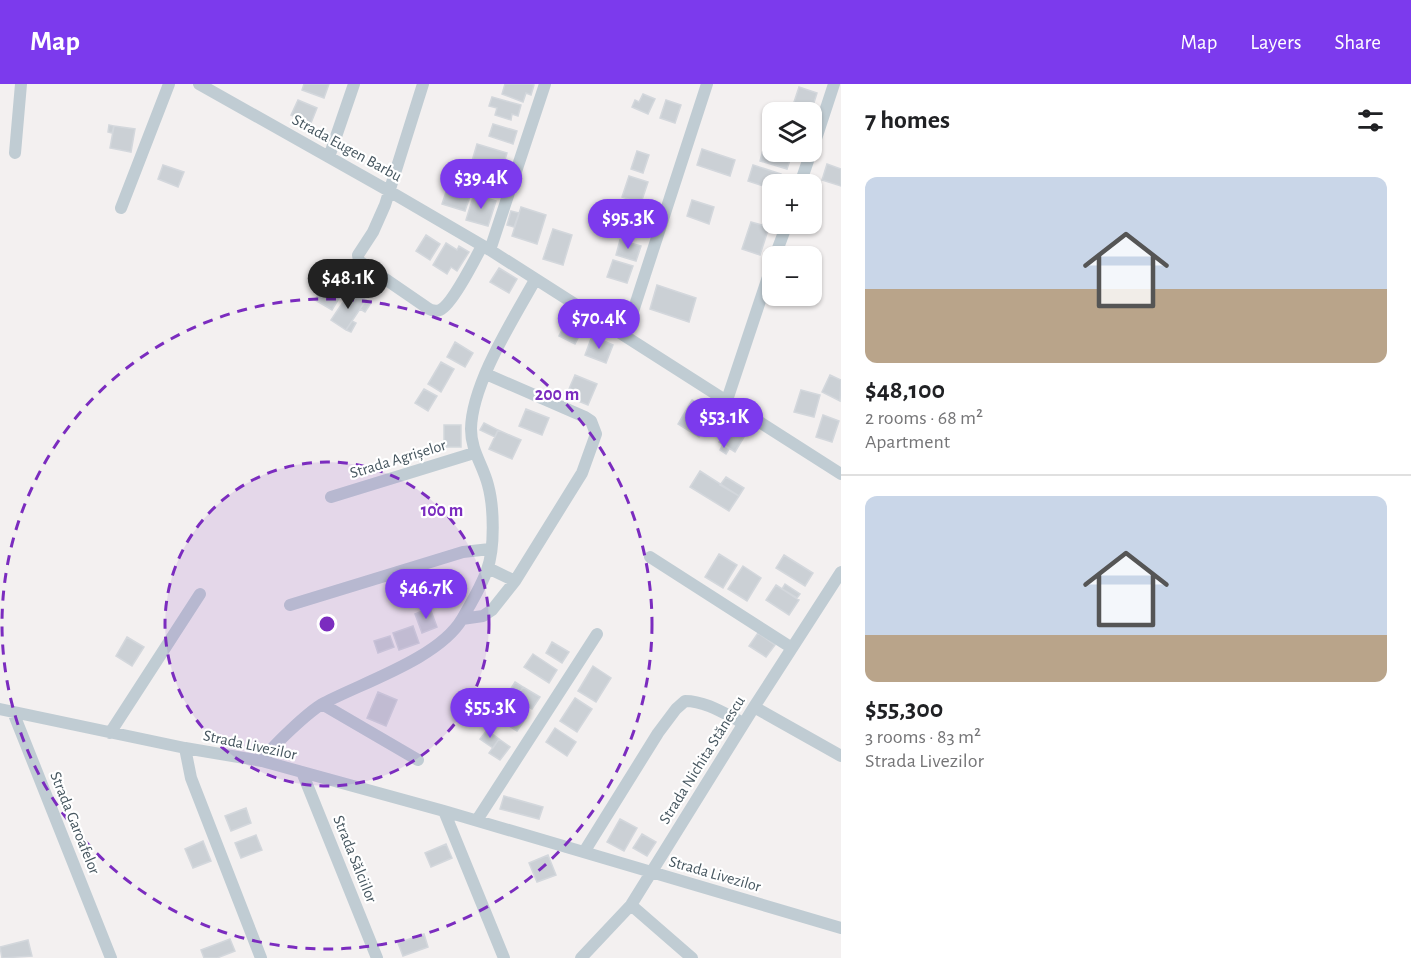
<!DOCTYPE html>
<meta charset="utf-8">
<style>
:root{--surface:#fff;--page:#f6f6f6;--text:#202124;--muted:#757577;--line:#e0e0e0;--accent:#7c3aed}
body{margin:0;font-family:"Alegreya Sans",sans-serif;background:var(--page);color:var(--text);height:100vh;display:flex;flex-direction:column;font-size:22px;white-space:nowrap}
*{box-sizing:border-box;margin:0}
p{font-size:20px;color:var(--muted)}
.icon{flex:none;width:33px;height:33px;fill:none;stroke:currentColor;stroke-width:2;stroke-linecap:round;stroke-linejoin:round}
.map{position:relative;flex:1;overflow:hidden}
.sheet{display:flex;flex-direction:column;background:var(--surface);width:570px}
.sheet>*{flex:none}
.fabs{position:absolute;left:762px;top:18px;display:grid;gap:12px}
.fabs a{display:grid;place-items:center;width:60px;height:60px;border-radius:12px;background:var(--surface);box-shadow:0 2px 4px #0004;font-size:30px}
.price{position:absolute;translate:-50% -51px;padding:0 14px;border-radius:21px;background:var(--accent);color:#fff;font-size:20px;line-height:39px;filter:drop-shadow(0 2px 3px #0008)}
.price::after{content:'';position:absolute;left:50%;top:36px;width:18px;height:14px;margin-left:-9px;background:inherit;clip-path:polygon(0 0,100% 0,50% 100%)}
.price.active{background:#222;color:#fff}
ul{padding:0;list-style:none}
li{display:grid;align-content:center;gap:12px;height:318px;padding:0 24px}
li+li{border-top:2px solid var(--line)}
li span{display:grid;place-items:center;height:186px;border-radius:12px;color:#555}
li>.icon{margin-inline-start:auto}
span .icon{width:108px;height:108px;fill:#fffc;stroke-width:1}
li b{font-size:26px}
h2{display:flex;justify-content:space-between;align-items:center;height:72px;padding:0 24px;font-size:26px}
header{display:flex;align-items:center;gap:36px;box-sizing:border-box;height:84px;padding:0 30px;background:var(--accent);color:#fff}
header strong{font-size:28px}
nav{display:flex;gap:33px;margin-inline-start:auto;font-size:21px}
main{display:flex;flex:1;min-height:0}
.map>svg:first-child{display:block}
.building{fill:#cbd0d5;stroke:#d3d7dc;stroke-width:1.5}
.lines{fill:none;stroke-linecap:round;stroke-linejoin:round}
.street{stroke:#c0ccd3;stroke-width:12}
.ring{fill:none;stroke:#7b2cbf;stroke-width:3;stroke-dasharray:10 8}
.labels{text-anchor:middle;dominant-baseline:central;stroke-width:4.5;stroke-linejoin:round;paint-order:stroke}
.street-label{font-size:16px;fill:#46565f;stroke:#fff}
.centre{fill:#7b2cbf;stroke:#fff;stroke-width:3}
.ring-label{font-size:18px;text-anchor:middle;font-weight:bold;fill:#7b2cbf;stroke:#fff;stroke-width:4.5;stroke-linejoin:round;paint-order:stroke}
</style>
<header>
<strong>Map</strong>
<nav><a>Map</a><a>Layers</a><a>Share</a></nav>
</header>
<main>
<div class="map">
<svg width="841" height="874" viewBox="0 0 841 874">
<rect width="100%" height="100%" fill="#f3f0f0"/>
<path class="building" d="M 304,0 L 329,0 L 324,14 L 302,6 Z
M 505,0 L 530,0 L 534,1 L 531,11 L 526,9 L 523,18 L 502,10 Z
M 799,3 L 817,9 L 812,25 L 794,18 Z
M 643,10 L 655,15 L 648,30 L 632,23 L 635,16 L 639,18 Z
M 492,13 L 521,21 L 518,32 L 512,30 L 511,36 L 495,31 L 497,24 L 489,22 Z
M 298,16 L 317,24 L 311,39 L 291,31 Z
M 666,16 L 681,21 L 675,39 L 660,34 Z
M 493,40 L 517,47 L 513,60 L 489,52 Z
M 109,41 L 114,42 L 112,49 L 108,48 Z
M 114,42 L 135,45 L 131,68 L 110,64 Z
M 477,60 L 507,69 L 502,86 L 472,77 Z
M 764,62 L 772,64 L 772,68 L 783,68 L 792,70 L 787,85 L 760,77 Z
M 702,65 L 735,76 L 730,92 L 697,81 Z
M 637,67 L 649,71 L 643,89 L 631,85 Z
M 827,80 L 841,85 L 841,102 L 822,96 Z
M 163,81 L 184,88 L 178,103 L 158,95 Z
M 753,81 L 781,90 L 778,100 L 772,100 L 772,105 L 748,97 Z
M 629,92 L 648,98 L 641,119 L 622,113 Z
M 448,102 L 471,109 L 465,127 L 442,120 Z
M 474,110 L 496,117 L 488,142 L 466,136 Z
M 692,116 L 714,123 L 709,140 L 687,132 Z
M 521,123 L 546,131 L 537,160 L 512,152 Z
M 511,127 L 519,129 L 514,143 L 507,141 Z
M 751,138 L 769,143 L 760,171 L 742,165 Z
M 553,145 L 572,151 L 563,181 L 543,175 Z
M 426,151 L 440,160 L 430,176 L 416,167 Z
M 620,156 L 641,162 L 636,177 L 616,171 Z
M 446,159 L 457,166 L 459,162 L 469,168 L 457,187 L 451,183 L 447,190 L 433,181 Z
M 613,176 L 633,182 L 627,199 L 607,193 Z
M 499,184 L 517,195 L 509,209 L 490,198 Z
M 327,196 L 344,206 L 332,226 L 315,216 Z
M 657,201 L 696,214 L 689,238 L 650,225 Z
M 351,206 L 366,216 L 346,246 L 331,236 Z
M 366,216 L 371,219 L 365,228 L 360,225 Z
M 567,236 L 583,244 L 575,260 L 559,252 Z
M 352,237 L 356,239 L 351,248 L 346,246 Z
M 592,252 L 613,261 L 606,279 L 585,271 Z
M 455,258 L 473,269 L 465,283 L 447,273 Z
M 441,278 L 454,285 L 441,308 L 428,300 Z
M 575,291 L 597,300 L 588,321 L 566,312 Z
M 830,291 L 841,296 L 840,317 L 822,308 Z
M 424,305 L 437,312 L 428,327 L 415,319 Z
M 801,306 L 820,311 L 814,333 L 794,328 Z
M 692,316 L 714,329 L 699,353 L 678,340 Z
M 526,325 L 549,334 L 542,351 L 519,342 Z
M 823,331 L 839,337 L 832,358 L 816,353 Z
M 731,338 L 747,348 L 735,368 L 719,358 Z
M 742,338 L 750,343 L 747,348 L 738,343 Z
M 484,339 L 498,346 L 495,353 L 480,346 Z
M 444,341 L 461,341 L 461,363 L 444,363 Z
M 498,346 L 521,356 L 512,375 L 489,365 Z
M 723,360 L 729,365 L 726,370 L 720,366 Z
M 700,387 L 739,412 L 729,427 L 690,403 Z
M 726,393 L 744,404 L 739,412 L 720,401 Z
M 719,470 L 737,481 L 723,504 L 705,493 Z
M 784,471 L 813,489 L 805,502 L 776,484 Z
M 743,482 L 761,494 L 747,517 L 728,505 Z
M 785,500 L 800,510 L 797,514 L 782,505 Z
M 776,501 L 799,516 L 789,531 L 766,516 Z
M 430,524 L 437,543 L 422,549 L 415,530 Z
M 413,542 L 419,559 L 399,566 L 393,549 Z
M 758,549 L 775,561 L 766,573 L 749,562 Z
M 390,552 L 394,563 L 378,569 L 374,557 Z
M 127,553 L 144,563 L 132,582 L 116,572 Z
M 552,558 L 569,568 L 562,579 L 546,569 Z
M 533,570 L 557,586 L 549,599 L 524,583 Z
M 593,582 L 611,594 L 596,618 L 578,607 Z
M 515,598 L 523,603 L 518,611 L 510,606 Z
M 523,603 L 540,613 L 532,625 L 516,615 Z
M 378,608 L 397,616 L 386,642 L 367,634 Z
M 575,614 L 592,625 L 577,648 L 560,637 Z
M 501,617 L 526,634 L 517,647 L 492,631 Z
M 555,644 L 576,658 L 567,672 L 546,658 Z
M 487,646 L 499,655 L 493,664 L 480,655 Z
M 499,655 L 510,663 L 500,676 L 489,669 Z
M 504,712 L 543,723 L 539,735 L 500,725 Z
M 246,724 L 251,739 L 231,747 L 225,732 Z
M 620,735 L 637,744 L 624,767 L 607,758 Z
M 642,750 L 656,758 L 647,772 L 633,764 Z
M 256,751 L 262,766 L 241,774 L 235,759 Z
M 203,757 L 211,777 L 193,784 L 185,765 Z
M 446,760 L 452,774 L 431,783 L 425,769 Z
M 548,771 L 556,791 L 537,798 L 529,779 Z
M 424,850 L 428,863 L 403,872 L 398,859 Z
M 230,855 L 235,867 L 217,874 L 204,874 L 201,866 Z
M 28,856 L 32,872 L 2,874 L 0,863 Z"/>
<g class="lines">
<path class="street" d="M 199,0 L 389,107 L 490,166 L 841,390
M 423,0 L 385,121 L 373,148 L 358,171 L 359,177 L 426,223 C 430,226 435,228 440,226 C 452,221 475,175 482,162
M 812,67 L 834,0
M 15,69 L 21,0
M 329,73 L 354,0
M 800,100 L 811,68
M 121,124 L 169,0
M 490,166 L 545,0
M 775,172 L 787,140
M 625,252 L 707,0
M 727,316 L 772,181
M 331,413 L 474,369
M 650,473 L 792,564
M 488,484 L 515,497
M 290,521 L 463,468 L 490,465
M 462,535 L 483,532 L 492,526 L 515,497 L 582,389 L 596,350 L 591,337 L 585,333 L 486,290
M 322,620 L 418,676
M 754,623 L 841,672
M 0,625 L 185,664 L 262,677 L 444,727 L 841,844
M 13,628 L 111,874
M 110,649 L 200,510
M 185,664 L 191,694 L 261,874
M 262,677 C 271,663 309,627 324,619 C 364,598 439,574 462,535 C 471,519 481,503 487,486 C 495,464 494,423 488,401 C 483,381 471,367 471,345 C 472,299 513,236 535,196
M 302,688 L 377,874
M 444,727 L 504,874
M 477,736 L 597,550
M 584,768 L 658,649 L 676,625 L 685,617 C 706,617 725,630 743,639
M 631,821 L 692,874
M 581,874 L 631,821 L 754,623 L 841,488"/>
</g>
<circle cx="327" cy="540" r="162" fill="#7b2cbf" fill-opacity=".12"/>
<g class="ring">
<circle cx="327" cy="540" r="162"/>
<circle cx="327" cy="540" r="325"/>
</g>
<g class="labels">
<g class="street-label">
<text transform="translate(347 64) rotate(29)">Strada Eugen Barbu</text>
<text transform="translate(398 375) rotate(-17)">Strada Agrișelor</text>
<text transform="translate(250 661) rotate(12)">Strada Livezilor</text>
<text transform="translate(702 676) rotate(-58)">Strada Nichita Stănescu</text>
<text transform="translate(75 739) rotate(68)">Strada Garoafelor</text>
<text transform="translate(355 775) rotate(68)">Strada Sălciilor</text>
<text transform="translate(715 790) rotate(16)">Strada Livezilor</text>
</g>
</g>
<circle cx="327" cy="540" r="9" class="centre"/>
<g class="ring-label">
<text x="557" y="316">200 m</text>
<text x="442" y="432">100 m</text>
</g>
</svg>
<div class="fabs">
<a><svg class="icon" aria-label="layers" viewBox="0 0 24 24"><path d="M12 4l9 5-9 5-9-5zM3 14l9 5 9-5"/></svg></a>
<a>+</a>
<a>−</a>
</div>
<b class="price" style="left:481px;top:126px">$39.4K</b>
<b class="price" style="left:628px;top:166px">$95.3K</b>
<b class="price active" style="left:348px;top:226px">$48.1K</b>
<b class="price" style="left:599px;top:266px">$70.4K</b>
<b class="price" style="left:724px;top:365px">$53.1K</b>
<b class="price" style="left:426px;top:536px">$46.7K</b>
<b class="price" style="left:490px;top:655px">$55.3K</b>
</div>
<section class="sheet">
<h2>7 homes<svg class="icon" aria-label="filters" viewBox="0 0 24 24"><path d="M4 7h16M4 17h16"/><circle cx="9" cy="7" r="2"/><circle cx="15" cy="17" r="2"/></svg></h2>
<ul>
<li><span style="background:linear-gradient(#c9d6e8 60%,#b9a48a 0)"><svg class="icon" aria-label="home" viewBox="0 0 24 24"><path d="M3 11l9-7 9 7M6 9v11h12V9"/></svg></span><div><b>$48,100</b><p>2 rooms · 68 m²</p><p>Apartment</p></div></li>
<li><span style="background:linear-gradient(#c9d6e8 75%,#b9a48a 0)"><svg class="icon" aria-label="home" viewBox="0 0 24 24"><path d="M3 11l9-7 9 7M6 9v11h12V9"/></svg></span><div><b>$55,300</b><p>3 rooms · 83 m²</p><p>Strada Livezilor</p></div></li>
</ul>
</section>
</main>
